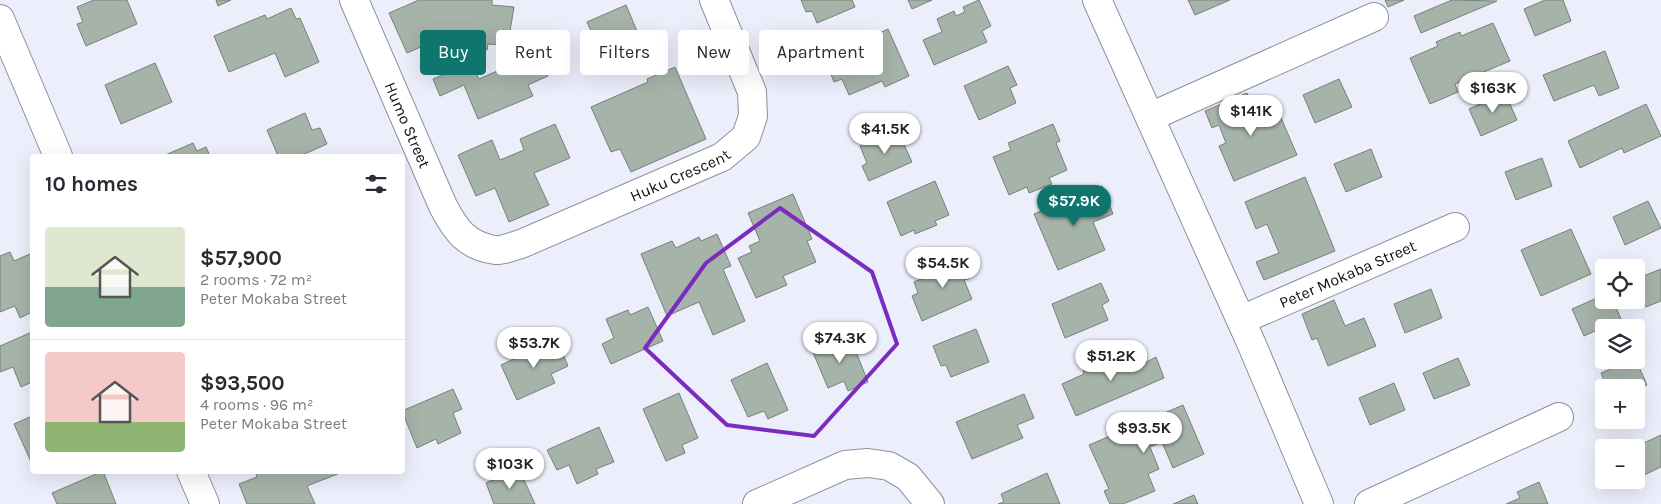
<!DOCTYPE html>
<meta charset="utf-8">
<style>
:root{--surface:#fff;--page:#f2f2f3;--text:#2b2b33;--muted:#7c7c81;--line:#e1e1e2;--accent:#0f766e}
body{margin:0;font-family:Karla,sans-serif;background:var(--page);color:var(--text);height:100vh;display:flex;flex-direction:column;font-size:19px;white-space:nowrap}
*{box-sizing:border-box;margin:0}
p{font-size:16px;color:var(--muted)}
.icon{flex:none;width:28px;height:28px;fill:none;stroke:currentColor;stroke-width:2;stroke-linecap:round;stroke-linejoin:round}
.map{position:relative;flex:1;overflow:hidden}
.sheet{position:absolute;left:30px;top:154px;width:375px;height:320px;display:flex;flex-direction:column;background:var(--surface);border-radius:5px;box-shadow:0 5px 20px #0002}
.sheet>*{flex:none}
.top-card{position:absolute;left:420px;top:30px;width:475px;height:45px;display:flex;gap:10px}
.controls{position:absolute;left:1595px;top:259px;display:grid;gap:10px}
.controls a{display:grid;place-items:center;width:50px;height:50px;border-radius:5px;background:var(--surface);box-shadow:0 5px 20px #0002;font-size:25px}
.price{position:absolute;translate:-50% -42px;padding:0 11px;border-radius:18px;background:#fff;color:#222;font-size:16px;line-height:32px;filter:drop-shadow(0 1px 2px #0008)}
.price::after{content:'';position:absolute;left:50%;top:30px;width:15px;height:11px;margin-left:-8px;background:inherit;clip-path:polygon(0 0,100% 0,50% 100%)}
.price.on{background:var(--accent);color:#fff}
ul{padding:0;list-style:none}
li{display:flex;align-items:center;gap:15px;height:125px;padding:0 15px}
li+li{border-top:1px solid var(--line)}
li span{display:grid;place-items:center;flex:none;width:140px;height:100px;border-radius:5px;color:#555}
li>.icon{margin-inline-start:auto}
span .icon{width:60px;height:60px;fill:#fffc;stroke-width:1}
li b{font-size:21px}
h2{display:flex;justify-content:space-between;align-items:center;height:60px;padding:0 15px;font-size:21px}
.chip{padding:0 18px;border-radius:5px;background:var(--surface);box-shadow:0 5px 20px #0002;font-size:18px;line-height:45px}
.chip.on{background:var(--accent);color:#fff}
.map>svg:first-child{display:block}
.building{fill:#a6b3a9;stroke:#768178}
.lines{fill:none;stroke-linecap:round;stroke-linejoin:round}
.minor-casing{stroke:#8e909d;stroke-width:30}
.tertiary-casing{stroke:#8e909d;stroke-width:30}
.minor{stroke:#fff;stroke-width:28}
.tertiary{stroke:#fff;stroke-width:28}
.marked{fill:none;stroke:#7b2cbf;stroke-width:4;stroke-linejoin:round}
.labels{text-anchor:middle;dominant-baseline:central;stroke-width:5;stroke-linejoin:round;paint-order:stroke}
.street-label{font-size:16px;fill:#101115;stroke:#fff}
</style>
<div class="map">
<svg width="1661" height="504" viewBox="0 0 1661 504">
<rect width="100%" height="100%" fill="#eceefc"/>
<path class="building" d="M 94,0 L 127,0 L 137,24 L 86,46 L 77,24 L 83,22 L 77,7 Z
M 216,0 L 231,0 L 218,6 Z
M 419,0 L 492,0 L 492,5 L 514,7 L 510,31 L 503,30 L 502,45 L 488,44 L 487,50 L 439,45 L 439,39 L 407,53 L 389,13 Z
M 801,0 L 852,0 L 855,7 L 817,23 L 812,11 L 806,12 Z
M 908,0 L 932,0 L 912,9 Z
M 979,0 L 991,26 L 982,31 L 987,42 L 934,65 L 923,40 L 942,32 L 937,19 L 954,11 L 956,16 L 965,12 L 963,7 Z
M 1188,0 L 1230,0 L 1195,15 Z
M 1385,0 L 1404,0 L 1388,7 Z
M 1452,0 L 1497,1 L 1421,33 L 1414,16 Z
M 1545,0 L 1563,0 L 1571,21 L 1535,36 L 1524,9 Z
M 626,5 L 648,57 L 624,68 L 620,59 L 606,65 L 587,22 Z
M 291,8 L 296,19 L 300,18 L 319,62 L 285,77 L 275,53 L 229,72 L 214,36 L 265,15 L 267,19 Z
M 1493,23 L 1510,61 L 1455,84 L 1458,92 L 1430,104 L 1410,58 L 1438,46 L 1436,42 L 1460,32 L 1461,36 Z
M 888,29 L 909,76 L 885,87 L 882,81 L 849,95 L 842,79 L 834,82 L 827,65 L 854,53 L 851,46 Z
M 1605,51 L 1619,88 L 1599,96 L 1594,85 L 1554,101 L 1543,75 Z
M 538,53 L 548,76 L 528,85 L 533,96 L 478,119 L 464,85 L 440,96 L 433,79 L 471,63 L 479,79 Z
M 155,63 L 172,102 L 121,124 L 105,85 Z
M 1008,66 L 1017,85 L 1010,88 L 1016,103 L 979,120 L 964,86 Z
M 675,67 L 706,139 L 631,172 L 620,149 L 611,152 L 591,107 L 648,82 L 647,79 Z
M 1339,79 L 1352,107 L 1315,123 L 1303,95 Z
M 1247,93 L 1256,114 L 1276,106 L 1297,155 L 1234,181 L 1219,146 L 1226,143 L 1219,125 L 1212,128 L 1205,111 Z
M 1505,93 L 1517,120 L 1481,136 L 1469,109 Z
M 1646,104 L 1661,136 L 1624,153 L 1622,148 L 1580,168 L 1568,141 Z
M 305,113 L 312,130 L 320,128 L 327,144 L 300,156 L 278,156 L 267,130 Z
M 555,124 L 570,158 L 534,173 L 549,205 L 509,222 L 495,188 L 476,196 L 458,155 L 492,140 L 500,160 L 524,150 L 520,139 Z
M 1053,124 L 1060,141 L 1056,143 L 1067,170 L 1049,178 L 1052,184 L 1029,193 L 1027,187 L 1009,195 L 993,157 L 1011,150 L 1008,143 Z
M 897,129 L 912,162 L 869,181 L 862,166 L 867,163 L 860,146 Z
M 193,143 L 197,151 L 206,147 L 210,156 L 163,156 Z
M 1371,149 L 1382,177 L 1346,192 L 1334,164 Z
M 1542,158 L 1552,186 L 1516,200 L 1505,172 Z
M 1305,177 L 1335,251 L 1264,280 L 1256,262 L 1279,253 L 1267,224 L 1256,229 L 1245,202 Z
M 935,181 L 949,215 L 935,221 L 937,225 L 915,234 L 914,230 L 901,236 L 887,202 Z
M 1102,186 L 1113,214 L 1093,222 L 1105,250 L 1058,270 L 1034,214 Z
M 793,194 L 812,239 L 807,241 L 816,262 L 783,276 L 787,285 L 756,298 L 738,258 L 752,252 L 749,246 L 760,241 L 748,213 Z
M 1648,201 L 1661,228 L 1625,245 L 1613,217 Z
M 1571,229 L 1591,274 L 1541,296 L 1521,250 Z
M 717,234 L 731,266 L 723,269 L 745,321 L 713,335 L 699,302 L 667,316 L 641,254 L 672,241 L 676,248 L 699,237 L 701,241 Z
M 10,252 L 14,261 L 32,253 L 32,312 L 20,318 L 15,306 L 0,312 L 0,256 Z
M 960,254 L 970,278 L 964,280 L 972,299 L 922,321 L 912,296 L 918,293 L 914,282 L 940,271 L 937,264 Z
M 1661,269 L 1661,301 L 1646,307 L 1636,284 L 1636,279 Z
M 1101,283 L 1109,301 L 1102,305 L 1108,320 L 1065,338 L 1052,304 Z
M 1431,289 L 1442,318 L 1405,333 L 1394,304 Z
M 1604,295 L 1604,300 L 1631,300 L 1616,307 L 1621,319 L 1584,336 L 1572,309 Z
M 1334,300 L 1345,326 L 1364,318 L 1376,346 L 1328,366 L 1317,338 L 1312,340 L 1302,314 Z
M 648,307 L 663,341 L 611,364 L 602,344 L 614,338 L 606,319 L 628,310 L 630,315 Z
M 976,329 L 989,362 L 951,377 L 946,365 L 941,366 L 933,346 Z
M 32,332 L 32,382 L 21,387 L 13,367 L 0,372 L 0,346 Z
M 849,334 L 868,382 L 848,391 L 844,381 L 828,388 L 812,350 Z
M 557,340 L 568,366 L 551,374 L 555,383 L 517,400 L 501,365 L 518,357 L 516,353 L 537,344 L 539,348 Z
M 1139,350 L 1145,363 L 1156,357 L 1164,378 L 1076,416 L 1062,384 L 1084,374 L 1083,371 L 1107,360 L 1109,364 Z
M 1458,358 L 1470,385 L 1434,399 L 1423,373 Z
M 1632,360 L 1636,360 L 1647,385 L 1636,390 L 1636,388 L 1607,388 L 1601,373 Z
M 767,363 L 788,410 L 768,419 L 764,411 L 748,417 L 731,380 Z
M 1394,383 L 1405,410 L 1370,425 L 1359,398 Z
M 453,389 L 462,409 L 453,413 L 461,433 L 438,444 L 436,439 L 417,448 L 402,411 Z
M 679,393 L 698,438 L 682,445 L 685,453 L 666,461 L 643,409 Z
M 1024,394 L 1034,418 L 1017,425 L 1023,438 L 972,459 L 956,422 Z
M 1183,405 L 1204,454 L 1173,468 L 1162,442 L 1150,447 L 1159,469 L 1148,474 L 1155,491 L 1123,504 L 1110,504 L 1104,491 L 1109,489 L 1089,445 Z
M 32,416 L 32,464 L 14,424 Z
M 599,427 L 614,462 L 596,469 L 598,474 L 577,484 L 569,465 L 557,470 L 547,450 Z
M 1661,435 L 1661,467 L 1642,476 L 1636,462 L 1636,448 L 1633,448 Z
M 519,469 L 535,504 L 494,504 L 486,483 Z
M 103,471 L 116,504 L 57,504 L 52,493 Z
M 255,471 L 345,471 L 307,486 L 315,504 L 247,504 L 239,484 L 257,477 Z
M 1047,473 L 1060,504 L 998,504 L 1004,502 L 1001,494 Z
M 1539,482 L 1548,504 L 1506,504 L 1520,498 L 1517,492 Z
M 1194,495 L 1198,504 L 1173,504 Z"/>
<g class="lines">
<defs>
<g id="minor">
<path id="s1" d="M 354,0 L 443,206 C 455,229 466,246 495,250 C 502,251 514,246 521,244 L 722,157 L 746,137 L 753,116 L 752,92 L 714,0"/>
<path d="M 0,19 L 58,156"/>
<path d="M 1150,117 L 1374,17"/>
<path id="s2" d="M 1241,320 L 1455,227"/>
<path d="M 191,471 L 205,504"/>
<path d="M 757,504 L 845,465 L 868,463 L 889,466 L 908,477 L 930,504"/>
<path d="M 1369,504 L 1559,417"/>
</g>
<path id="tertiary" d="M 1097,0 L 1252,345 L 1319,504"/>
</defs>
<use href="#minor" class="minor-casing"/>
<use href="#tertiary" class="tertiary-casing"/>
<use href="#minor" class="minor"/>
<use href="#tertiary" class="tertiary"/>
</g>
<path class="marked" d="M 780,208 L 872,272 L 897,344 L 814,436 L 727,425 L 645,348 L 706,263 Z"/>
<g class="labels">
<g class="street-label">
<text stroke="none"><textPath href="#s1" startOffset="136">Humo Street</textPath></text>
<text stroke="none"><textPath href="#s1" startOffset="496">Huku Crescent</textPath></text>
<text stroke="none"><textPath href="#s2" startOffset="116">Peter Mokaba Street</textPath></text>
</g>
</g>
</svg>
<div class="controls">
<a><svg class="icon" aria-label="locate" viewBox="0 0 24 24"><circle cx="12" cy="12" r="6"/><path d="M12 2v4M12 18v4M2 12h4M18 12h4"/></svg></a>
<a><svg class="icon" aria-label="layers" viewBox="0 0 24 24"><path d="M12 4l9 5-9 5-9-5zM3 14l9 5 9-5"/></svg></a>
<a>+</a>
<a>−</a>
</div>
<b class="price" style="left:1493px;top:114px">$163K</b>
<b class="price" style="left:1251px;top:137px">$141K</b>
<b class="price" style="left:885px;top:155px">$41.5K</b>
<b class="price on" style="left:1074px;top:227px">$57.9K</b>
<b class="price" style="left:943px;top:289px">$54.5K</b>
<b class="price" style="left:840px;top:364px">$74.3K</b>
<b class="price" style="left:534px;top:369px">$53.7K</b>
<b class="price" style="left:1111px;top:382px">$51.2K</b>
<b class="price" style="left:1144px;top:454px">$93.5K</b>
<b class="price" style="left:510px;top:490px">$103K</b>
<div class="top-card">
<a class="chip on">Buy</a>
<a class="chip">Rent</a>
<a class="chip">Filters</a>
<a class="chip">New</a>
<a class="chip">Apartment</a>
</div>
<section class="sheet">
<h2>10 homes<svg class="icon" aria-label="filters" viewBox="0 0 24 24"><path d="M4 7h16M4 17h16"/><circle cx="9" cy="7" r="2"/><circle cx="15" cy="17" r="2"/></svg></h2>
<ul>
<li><span style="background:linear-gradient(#dfe7d0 60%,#7fa58c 0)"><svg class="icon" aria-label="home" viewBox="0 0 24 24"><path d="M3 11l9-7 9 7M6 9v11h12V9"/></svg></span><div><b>$57,900</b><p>2 rooms · 72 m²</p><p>Peter Mokaba Street</p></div></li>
<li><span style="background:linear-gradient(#f6c9c9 70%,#8fb573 0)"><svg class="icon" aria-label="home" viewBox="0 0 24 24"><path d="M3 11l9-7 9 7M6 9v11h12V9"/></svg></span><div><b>$93,500</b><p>4 rooms · 96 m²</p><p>Peter Mokaba Street</p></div></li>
</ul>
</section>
</div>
